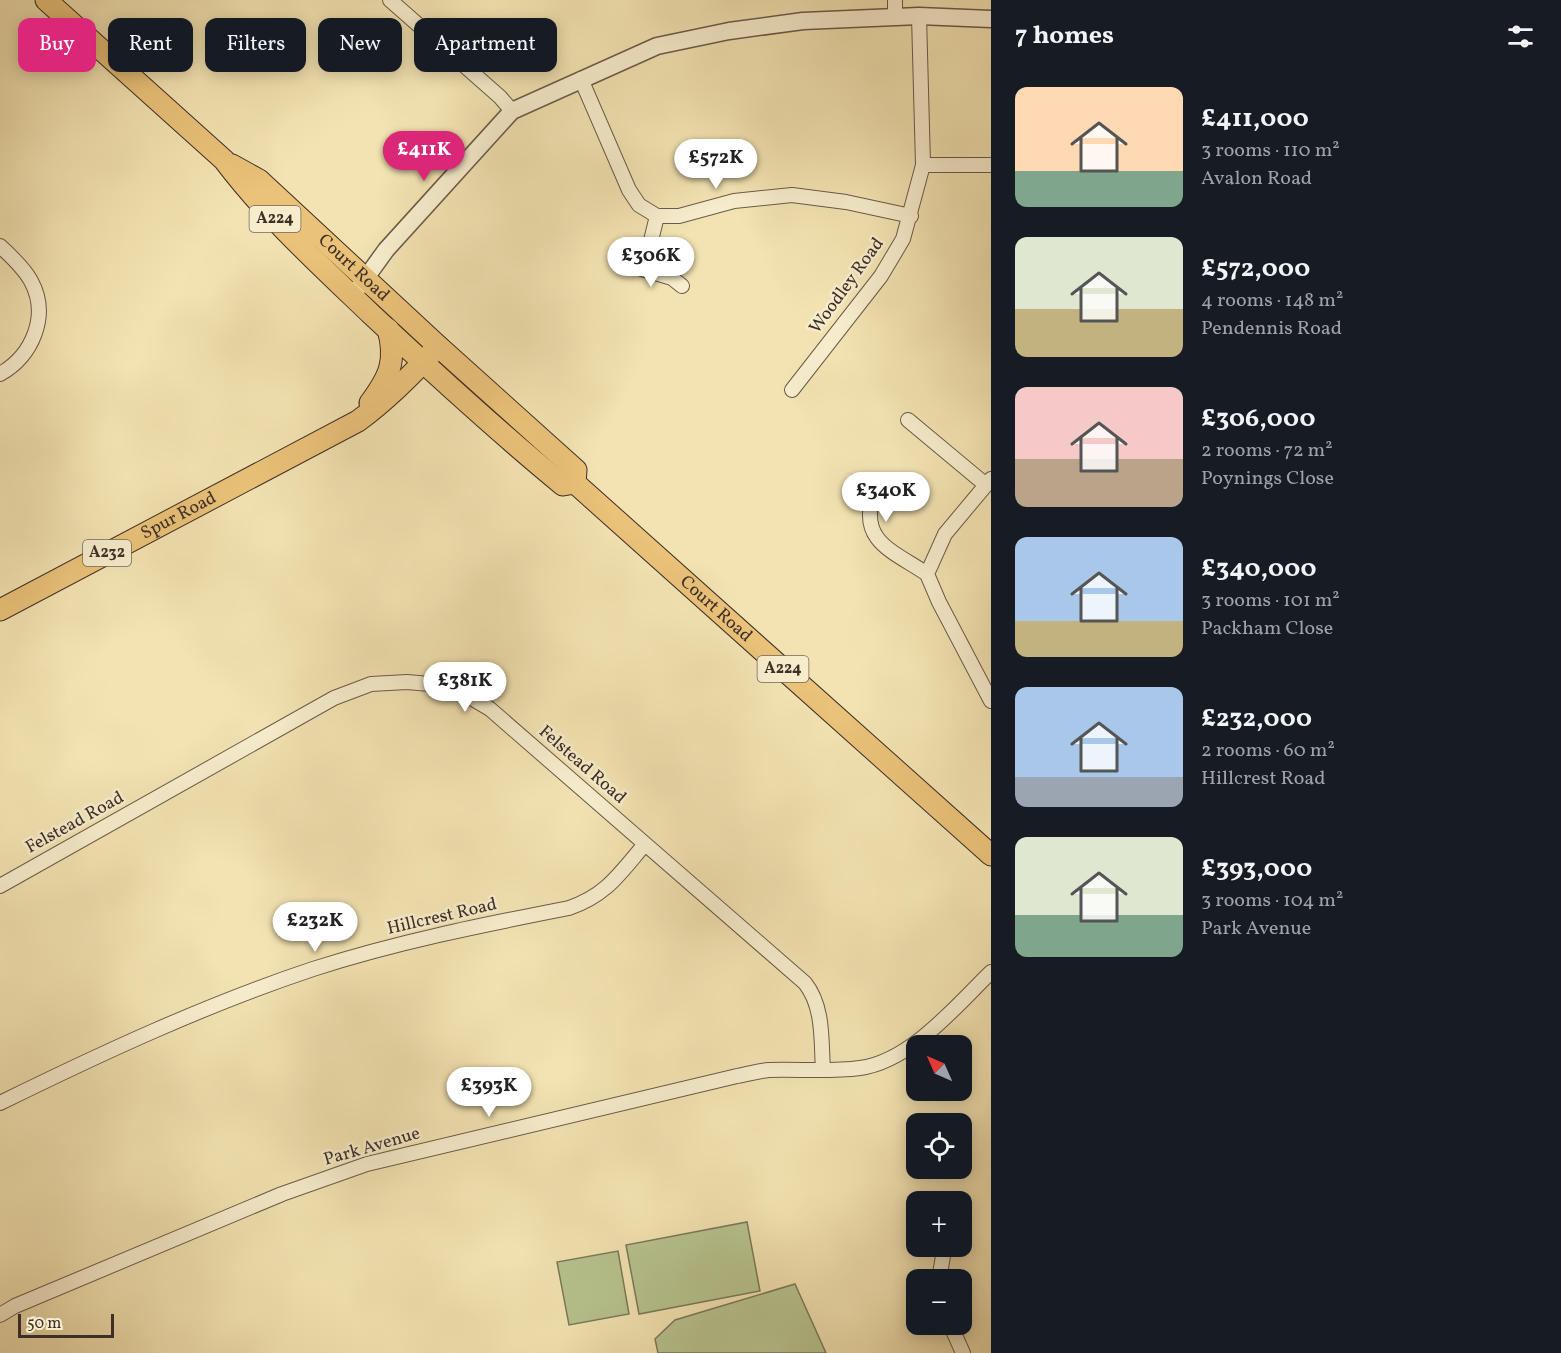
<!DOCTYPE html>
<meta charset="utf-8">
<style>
:root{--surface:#171b24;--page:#242831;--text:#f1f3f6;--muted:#9ea1a6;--accent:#db2777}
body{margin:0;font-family:Vollkorn,serif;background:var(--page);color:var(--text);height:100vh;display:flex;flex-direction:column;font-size:22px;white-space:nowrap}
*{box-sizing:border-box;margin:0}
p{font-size:20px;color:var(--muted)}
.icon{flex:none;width:33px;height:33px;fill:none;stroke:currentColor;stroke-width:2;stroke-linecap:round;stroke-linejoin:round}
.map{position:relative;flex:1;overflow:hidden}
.side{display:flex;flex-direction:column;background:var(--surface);width:570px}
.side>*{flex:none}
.top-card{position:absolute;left:18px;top:18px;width:570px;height:54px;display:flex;gap:12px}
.needle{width:39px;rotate:315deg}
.controls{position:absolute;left:906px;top:1035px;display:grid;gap:12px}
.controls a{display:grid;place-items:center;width:66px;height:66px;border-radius:12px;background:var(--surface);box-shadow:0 3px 15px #0003;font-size:30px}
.scale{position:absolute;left:18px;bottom:15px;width:96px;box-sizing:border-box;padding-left:6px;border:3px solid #3d2e27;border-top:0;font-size:16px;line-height:21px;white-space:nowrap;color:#3d2e27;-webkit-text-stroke:4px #f7edcd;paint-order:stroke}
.price{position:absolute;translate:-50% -51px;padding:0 14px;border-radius:21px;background:#fff;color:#222;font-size:20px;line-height:39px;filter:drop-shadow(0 2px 3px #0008)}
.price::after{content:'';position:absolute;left:50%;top:36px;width:18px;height:14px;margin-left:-9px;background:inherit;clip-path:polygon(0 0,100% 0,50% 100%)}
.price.current{background:var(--accent);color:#fff}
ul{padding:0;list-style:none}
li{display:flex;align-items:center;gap:18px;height:150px;padding:0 24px}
li span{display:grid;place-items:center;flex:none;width:168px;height:120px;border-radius:12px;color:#555}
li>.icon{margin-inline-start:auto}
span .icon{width:72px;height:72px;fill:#fffc;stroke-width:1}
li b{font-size:26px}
h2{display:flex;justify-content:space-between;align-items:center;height:72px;padding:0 24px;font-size:26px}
.tag{padding:0 21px;border-radius:12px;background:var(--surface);box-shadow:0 3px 15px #0003;font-size:21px;line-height:54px}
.tag.current{background:var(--accent);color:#fff}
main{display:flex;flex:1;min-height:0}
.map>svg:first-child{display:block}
.green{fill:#b7c48f;stroke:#7a795b;stroke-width:1.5}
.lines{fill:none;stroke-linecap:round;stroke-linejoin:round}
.minor-casing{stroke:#6a5b4a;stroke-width:16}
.tertiary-casing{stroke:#6a5b4a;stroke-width:19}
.primary-casing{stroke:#3d2e27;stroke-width:23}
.minor{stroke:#f7edcd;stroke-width:14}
.tertiary{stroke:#f7edcd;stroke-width:16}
.primary{stroke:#eac279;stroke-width:21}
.labels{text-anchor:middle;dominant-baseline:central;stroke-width:5;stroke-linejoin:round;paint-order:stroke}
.shield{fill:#f7edcd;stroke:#756759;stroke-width:1.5}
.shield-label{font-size:16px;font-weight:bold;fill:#3d2e27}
.street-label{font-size:18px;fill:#3d2e27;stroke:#f7edcd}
</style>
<main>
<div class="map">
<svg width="991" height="1353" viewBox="0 0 991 1353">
<rect width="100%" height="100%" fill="#f3e3b2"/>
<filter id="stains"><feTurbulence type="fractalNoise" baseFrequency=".00333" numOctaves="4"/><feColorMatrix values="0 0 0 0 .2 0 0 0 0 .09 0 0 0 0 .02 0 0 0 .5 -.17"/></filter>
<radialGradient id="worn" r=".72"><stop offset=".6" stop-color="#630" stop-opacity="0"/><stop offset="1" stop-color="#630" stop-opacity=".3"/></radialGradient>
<path class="green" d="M 747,1222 L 760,1291 L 639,1314 L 626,1245 Z
M 618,1251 L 629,1314 L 569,1325 L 557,1262 Z
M 795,1284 L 826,1353 L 658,1353 L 655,1339 L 675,1320 Z"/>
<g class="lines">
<defs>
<path id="minor" d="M 390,0 L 500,97 L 512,111
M 895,16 L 895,0
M 581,79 L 629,190 L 639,205 L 657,216 L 679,216 L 734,201 L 792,195 L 846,202 L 911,216
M 923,165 L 991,165
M 0,246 C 11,256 24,268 31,281 C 50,316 32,356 0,374
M 632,266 L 672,278 L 682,286
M 644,269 L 657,216
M 792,390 L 881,276 L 903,239 L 923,165 L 919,16
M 908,420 L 986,485
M 991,479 L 945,534 L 927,574 L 939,602 L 991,701
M 855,482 L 873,497 C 859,542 895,552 927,574
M 0,886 L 334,698 L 371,684 L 407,682 L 441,685 L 468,696 L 490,709 L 805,983 C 824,1007 821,1040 823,1070
M 0,1103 C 102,1053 205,1005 313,969 C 397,942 482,925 569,908 C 607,895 620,873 645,844
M 962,1214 L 963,1212
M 939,1280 L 943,1256 L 946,1246
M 0,1315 L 15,1306 L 282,1194 L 367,1164 L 737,1076 C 748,1074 758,1071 769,1070 C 799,1069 830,1072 860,1068 C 911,1061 956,1006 991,972
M 950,1324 L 963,1353"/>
<path id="tertiary" d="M 360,286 L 386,250 L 512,111 L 657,46 L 729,31 L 803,21 L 919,16 L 991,19"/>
<g id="primary">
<path d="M 46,0 L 224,160 C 267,217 321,266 372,315 C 434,373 497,431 563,485 L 575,483"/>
<path id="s1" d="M 232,165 L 259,180 L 438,346 L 576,470 L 575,483"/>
<path d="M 370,403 C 389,377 397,362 388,329"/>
<path id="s2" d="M 575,483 L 991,855"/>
<path id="s3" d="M 0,610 L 358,421 C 388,399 413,374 438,346"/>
</g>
</defs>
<use href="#minor" class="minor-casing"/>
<use href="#tertiary" class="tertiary-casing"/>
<use href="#primary" class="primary-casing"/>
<use href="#minor" class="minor"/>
<use href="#tertiary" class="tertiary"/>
<use href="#primary" class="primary"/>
</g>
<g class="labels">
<g class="shield">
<rect x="249.5" y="206" width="51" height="26" rx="4.5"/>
<rect x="83" y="540" width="48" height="26" rx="4.5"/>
<rect x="757.5" y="656" width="51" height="26" rx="4.5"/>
</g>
<g class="shield-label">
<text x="275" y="219">A224</text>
<text x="107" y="553">A232</text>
<text x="783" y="669">A224</text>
</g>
<g class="street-label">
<text stroke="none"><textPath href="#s1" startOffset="160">Court Road</textPath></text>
<text transform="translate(847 286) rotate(-54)">Woodley Road</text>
<text stroke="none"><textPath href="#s3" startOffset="202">Spur Road</textPath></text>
<text stroke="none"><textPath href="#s2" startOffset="189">Court Road</textPath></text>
<text transform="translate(582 765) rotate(41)">Felstead Road</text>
<text transform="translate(75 823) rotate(-29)">Felstead Road</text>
<text transform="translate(442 917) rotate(-13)">Hillcrest Road</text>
<text transform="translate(372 1147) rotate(-16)">Park Avenue</text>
</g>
</g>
<rect width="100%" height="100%" filter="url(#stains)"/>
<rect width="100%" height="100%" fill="url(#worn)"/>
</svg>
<div class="controls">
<a><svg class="needle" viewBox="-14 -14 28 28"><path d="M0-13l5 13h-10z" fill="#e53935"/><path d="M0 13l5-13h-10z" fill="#9ea1a6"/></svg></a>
<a><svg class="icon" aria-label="locate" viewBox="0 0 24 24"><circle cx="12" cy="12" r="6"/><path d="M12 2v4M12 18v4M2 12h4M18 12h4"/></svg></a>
<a>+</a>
<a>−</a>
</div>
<div class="scale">50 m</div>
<b class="price current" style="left:424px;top:182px">£411K</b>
<b class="price" style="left:716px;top:190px">£572K</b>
<b class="price" style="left:651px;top:288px">£306K</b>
<b class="price" style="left:886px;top:523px">£340K</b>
<b class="price" style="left:465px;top:713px">£381K</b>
<b class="price" style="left:315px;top:953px">£232K</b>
<b class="price" style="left:489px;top:1118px">£393K</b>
<div class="top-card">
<a class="tag current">Buy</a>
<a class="tag">Rent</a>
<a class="tag">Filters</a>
<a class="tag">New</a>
<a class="tag">Apartment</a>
</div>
</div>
<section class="side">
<h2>7 homes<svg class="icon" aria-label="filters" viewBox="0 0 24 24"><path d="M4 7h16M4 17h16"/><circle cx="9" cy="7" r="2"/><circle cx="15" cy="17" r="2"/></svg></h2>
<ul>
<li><span style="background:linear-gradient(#ffd9b3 70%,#7fa58c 0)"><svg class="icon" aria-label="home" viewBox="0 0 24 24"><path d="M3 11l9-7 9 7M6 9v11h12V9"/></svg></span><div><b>£411,000</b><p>3 rooms · 110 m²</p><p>Avalon Road</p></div></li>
<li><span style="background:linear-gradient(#dfe7d0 60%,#c2b280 0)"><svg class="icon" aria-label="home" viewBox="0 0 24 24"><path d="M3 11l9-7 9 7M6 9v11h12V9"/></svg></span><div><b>£572,000</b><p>4 rooms · 148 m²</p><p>Pendennis Road</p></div></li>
<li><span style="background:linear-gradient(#f6c9c9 60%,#b9a48a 0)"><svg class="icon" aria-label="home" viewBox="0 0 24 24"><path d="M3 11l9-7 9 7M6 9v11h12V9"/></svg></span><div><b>£306,000</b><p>2 rooms · 72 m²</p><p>Poynings Close</p></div></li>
<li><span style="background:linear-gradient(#a9c7e8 70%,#c2b280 0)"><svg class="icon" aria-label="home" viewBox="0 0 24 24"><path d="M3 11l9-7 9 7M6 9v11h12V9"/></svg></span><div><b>£340,000</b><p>3 rooms · 101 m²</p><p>Packham Close</p></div></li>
<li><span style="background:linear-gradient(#a9c7e8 75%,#9aa5b1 0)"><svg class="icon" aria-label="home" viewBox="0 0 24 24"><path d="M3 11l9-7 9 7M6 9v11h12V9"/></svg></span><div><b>£232,000</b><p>2 rooms · 60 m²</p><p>Hillcrest Road</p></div></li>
<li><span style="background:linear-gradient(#dfe7d0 65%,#7fa58c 0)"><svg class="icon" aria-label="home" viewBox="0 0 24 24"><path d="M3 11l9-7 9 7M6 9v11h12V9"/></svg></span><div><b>£393,000</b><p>3 rooms · 104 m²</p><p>Park Avenue</p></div></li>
</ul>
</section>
</main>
